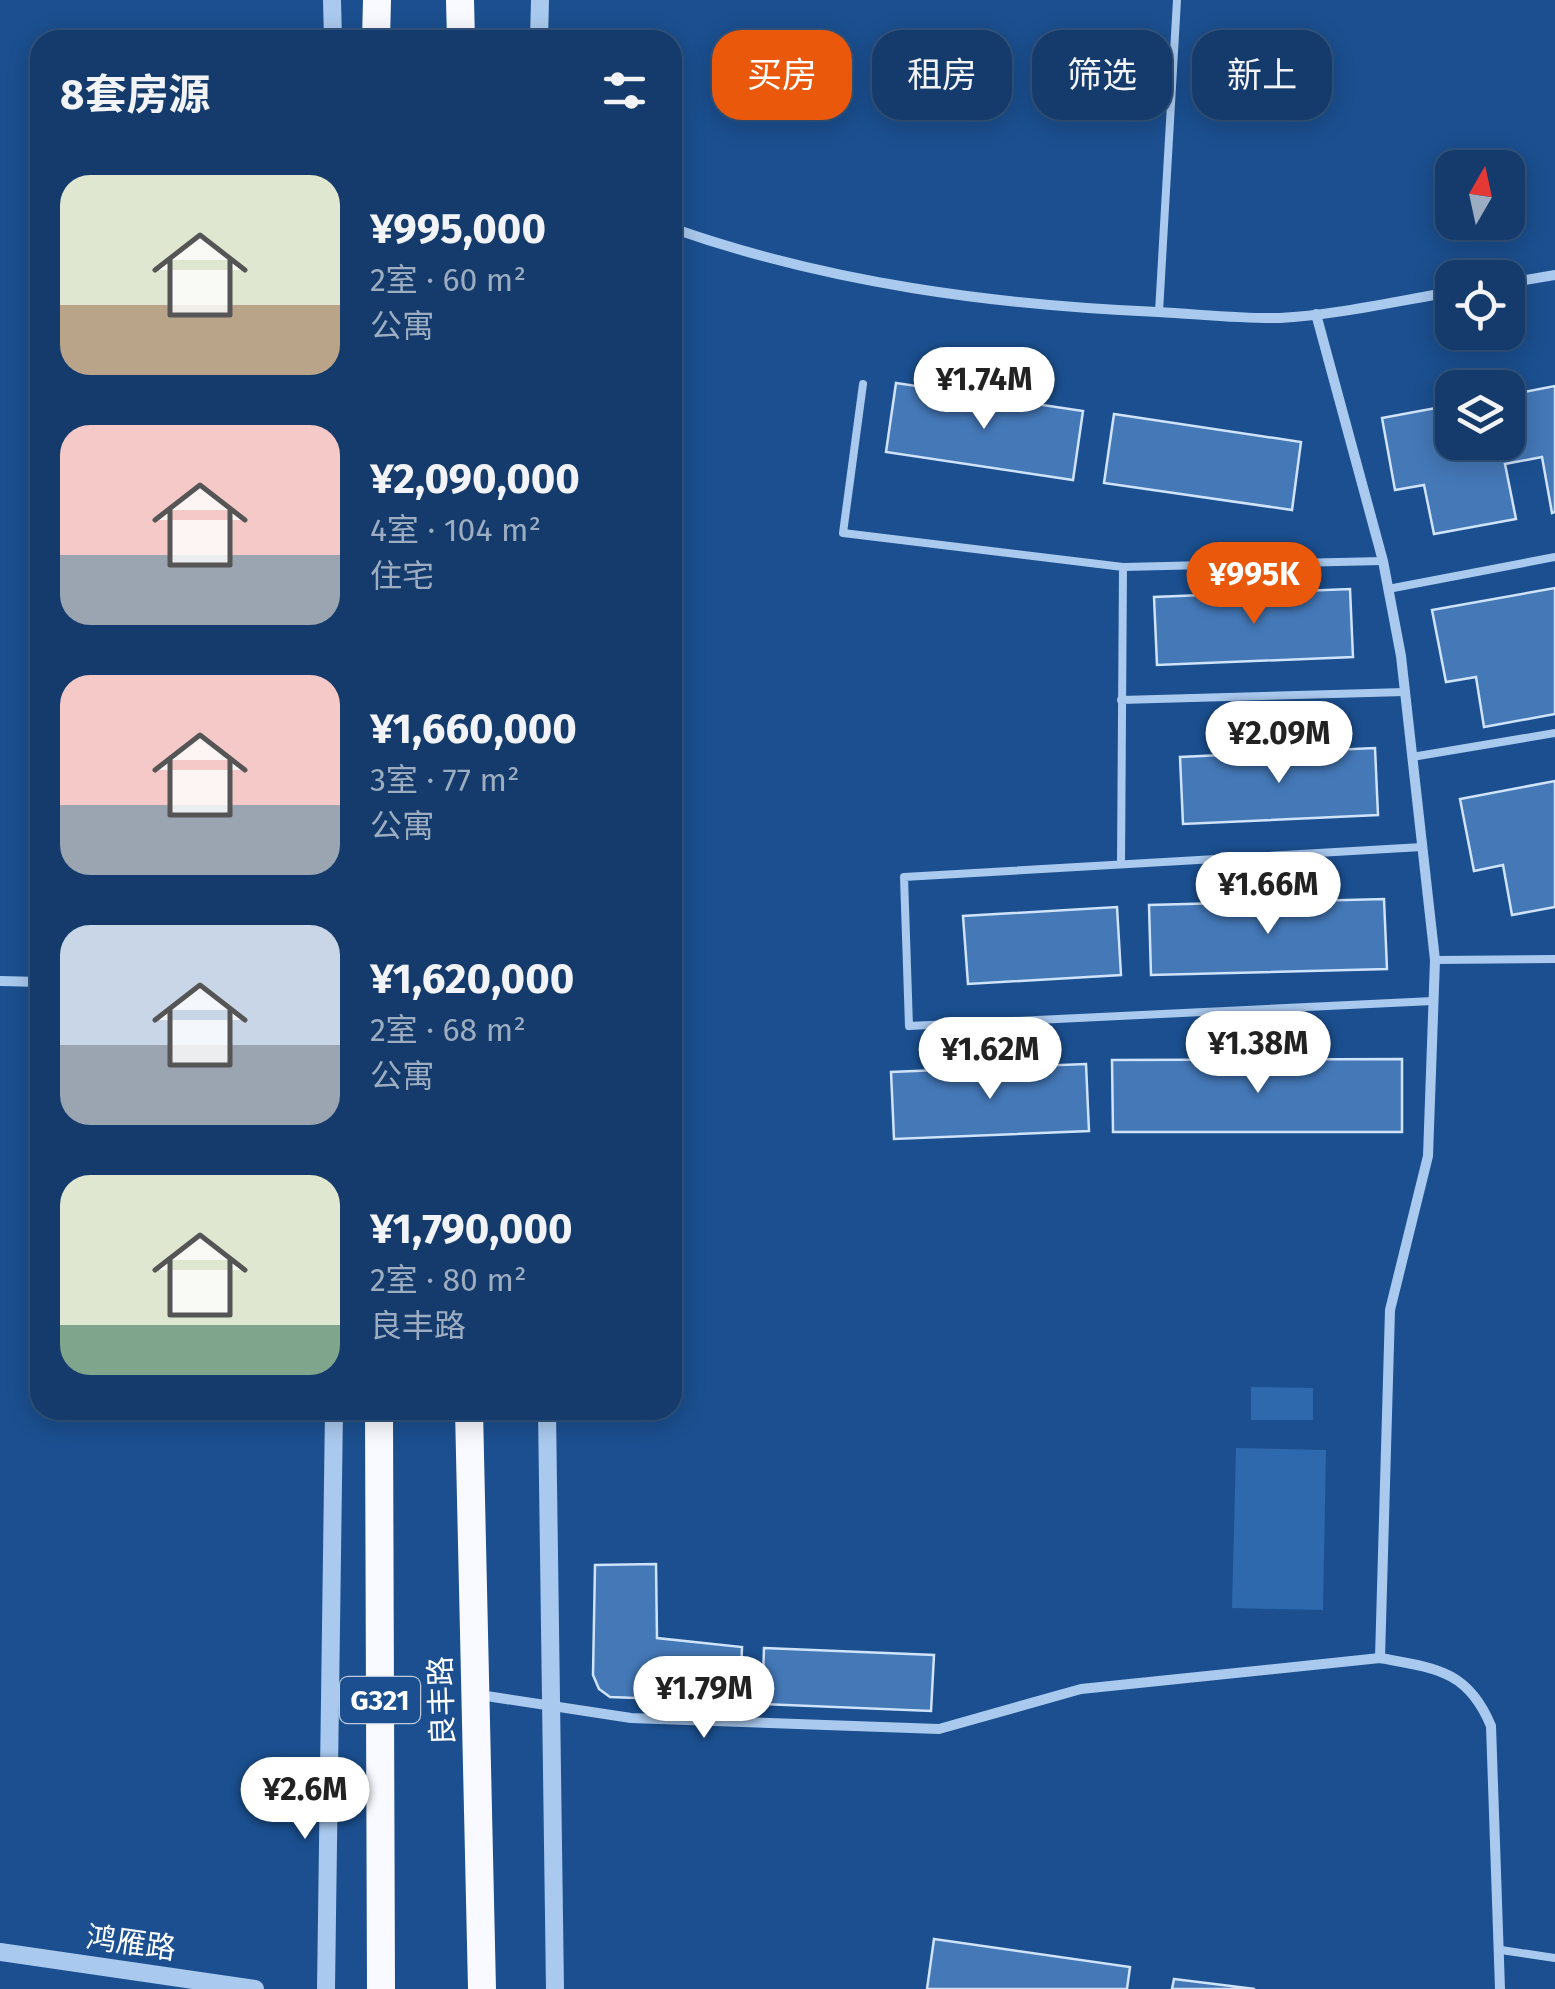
<!DOCTYPE html>
<html lang="zh">
<meta charset="utf-8">
<style>
:root{--surface:#143b6b;--page:#1d4271;--text:#f1f3f6;--muted:#9dadc1;--line:#33557e;--accent:#ea580c}
body{margin:0;font-family:"Fira Sans","Noto Sans SC",sans-serif;background:var(--page);color:var(--text);height:100vh;display:flex;flex-direction:column;font-size:38px;white-space:nowrap}
*{box-sizing:border-box;margin:0}
p{font-size:32px;color:var(--muted)}
.icon{flex:none;width:55px;height:55px;fill:none;stroke:currentColor;stroke-width:2;stroke-linecap:round;stroke-linejoin:round}
.map{position:relative;flex:1;overflow:hidden}
.drawer{position:absolute;left:30px;top:30px;width:652px;height:1390px;display:flex;flex-direction:column;background:var(--surface);border-radius:30px;box-shadow:0 5px 25px #0003,0 0 0 2px var(--line)}
.drawer>*{flex:none}
.hud{position:absolute;left:712px;top:30px;width:692px;height:90px;display:flex;gap:20px}
.needle{width:65px;rotate:9deg}
.buttons{position:absolute;left:1435px;top:150px;display:grid;gap:20px}
.buttons a{display:grid;place-items:center;width:90px;height:90px;border-radius:20px;background:var(--surface);box-shadow:0 5px 25px #0003,0 0 0 2px var(--line);font-size:50px}
.price{position:absolute;translate:-50% -85px;padding:0 22px;border-radius:35px;background:#fff;color:#222;font-size:32px;line-height:65px;filter:drop-shadow(0 2px 5px #0008)}
.price::after{content:'';position:absolute;left:50%;top:60px;width:30px;height:22px;margin-left:-15px;background:inherit;clip-path:polygon(0 0,100% 0,50% 100%)}
.price.selected{background:var(--accent);color:#fff}
ul{padding:0;list-style:none}
li{display:flex;align-items:center;gap:30px;height:250px;padding:0 30px}
li span{display:grid;place-items:center;flex:none;width:280px;height:200px;border-radius:30px;color:#555}
li>.icon{margin-inline-start:auto}
span .icon{width:120px;height:120px;fill:#fffc;stroke-width:1}
li b{font-size:42px}
h2{display:flex;justify-content:space-between;align-items:center;height:120px;padding:0 30px;font-size:42px}
.pill{padding:0 35px;border-radius:30px;background:var(--surface);box-shadow:0 5px 25px #0003,0 0 0 2px var(--line);font-size:35px;line-height:90px}
.pill.selected{background:var(--accent);color:#fff}
.map>svg:first-child{display:block}
.green{fill:#2e69ad}
.building{fill:#4478b7;stroke:#cfe3fa;stroke-width:2.5}
.lines{fill:none;stroke-linecap:round;stroke-linejoin:round}
.service{stroke:#a9c9ee;stroke-width:8}
.minor{stroke:#a9c9ee;stroke-width:10}
.tertiary{stroke:#a9c9ee;stroke-width:18}
.trunk{stroke:#f8faff;stroke-width:28}
.labels{text-anchor:middle;dominant-baseline:central;stroke-width:10;stroke-linejoin:round;paint-order:stroke}
.shield{fill:#1b4f8f;stroke:#bbcadd;stroke-width:2.5}
.shield-label{font-size:28px;font-weight:bold;fill:#fff}
.street-label{font-size:30px;fill:#fff;stroke:#1b4f8f}
</style>
<div class="map">
<svg width="1555" height="1989" viewBox="0 0 1555 1989">
<rect width="100%" height="100%" fill="#1b4f8f"/>
<path class="green" d="M 1251,1387 L 1313,1388 L 1313,1420 L 1251,1420 Z
M 1236,1448 L 1326,1450 L 1323,1610 L 1232,1608 Z"/>
<path class="building" d="M 896,383 L 1083,411 L 1073,480 L 886,452 Z
M 1555,386 L 1555,512 L 1552,513 L 1542,457 L 1505,464 L 1516,519 L 1434,534 L 1424,485 L 1395,490 L 1382,418 L 1452,405 L 1452,442 L 1508,442 L 1508,395 Z
M 1114,414 L 1301,442 L 1292,510 L 1104,483 Z
M 1555,588 L 1555,714 L 1484,727 L 1476,677 L 1446,682 L 1432,610 Z
M 1350,589 L 1353,657 L 1157,665 L 1154,597 Z
M 1375,748 L 1378,815 L 1183,824 L 1180,757 Z
M 1555,781 L 1555,907 L 1512,915 L 1503,865 L 1474,871 L 1460,799 Z
M 1384,899 L 1387,969 L 1151,975 L 1149,905 Z
M 1117,907 L 1121,975 L 968,984 L 963,916 Z
M 1402,1059 L 1402,1132 L 1113,1132 L 1112,1060 Z
M 1086,1064 L 1089,1131 L 894,1139 L 891,1072 Z
M 656,1564 L 657,1638 L 742,1647 L 740,1702 L 610,1697 L 599,1689 L 593,1675 L 595,1565 Z
M 764,1648 L 934,1655 L 931,1711 L 762,1704 Z
M 934,1939 L 1130,1967 L 1127,1989 L 927,1989 Z
M 1174,1979 L 1255,1989 L 1172,1989 Z"/>
<g class="lines">
<path class="service" d="M 1159,312 L 1177,0
M 863,384 L 843,533 L 1123,567 L 1121,864
M 1123,567 L 1383,561
M 1388,589 L 1555,557
M 1121,700 L 1405,692
M 1412,757 L 1555,733
M 1422,847 L 904,877 L 909,1026 L 1433,1001
M 1435,960 L 1555,959
M 1501,1950 L 1555,1958"/>
<path class="minor" d="M 672,228 C 828,283 994,305 1158,312 C 1198,314 1239,319 1280,318 C 1337,315 1396,301 1452,292
M 1508,283 L 1555,275
M 1316,314 L 1383,561 L 1401,656 L 1435,960 L 1428,1156 L 1390,1310 L 1380,1658
M 0,981 L 40,982
M 480,1695 L 631,1718 L 939,1729 L 1081,1689 L 1380,1658 C 1435,1668 1468,1670 1491,1726 L 1500,1989"/>
<path class="tertiary" d="M 332,0 L 333,40
M 539,40 L 540,0
M 547,1410 L 555,1989
M 0,1952 L 255,1989
M 326,1989 L 334,1410"/>
<path class="trunk" d="M 460,0 L 461,40
M 376,40 L 377,0
M 379,1410 L 381,1989
M 469,1410 L 482,1989"/>
</g>
<g class="labels">
<rect class="shield" x="340" y="1677" width="80" height="46" rx="8"/>
<g class="shield-label">
<text x="380" y="1700">G321</text>
</g>
<g class="street-label">
<text transform="translate(442 1701) rotate(-92)">良丰路</text>
<text transform="translate(131 1943) rotate(8)">鸿雁路</text>
</g>
</g>
</svg>
<div class="buttons">
<a><svg class="needle" viewBox="-14 -14 28 28"><path d="M0-13l5 13h-10z" fill="#e53935"/><path d="M0 13l5-13h-10z" fill="#9dadc1"/></svg></a>
<a><svg class="icon" aria-label="locate" viewBox="0 0 24 24"><circle cx="12" cy="12" r="6"/><path d="M12 2v4M12 18v4M2 12h4M18 12h4"/></svg></a>
<a><svg class="icon" aria-label="layers" viewBox="0 0 24 24"><path d="M12 4l9 5-9 5-9-5zM3 14l9 5 9-5"/></svg></a>
</div>
<b class="price" style="left:984px;top:432px">¥1.74M</b>
<b class="price selected" style="left:1254px;top:627px">¥995K</b>
<b class="price" style="left:1279px;top:786px">¥2.09M</b>
<b class="price" style="left:1268px;top:937px">¥1.66M</b>
<b class="price" style="left:1258px;top:1096px">¥1.38M</b>
<b class="price" style="left:990px;top:1102px">¥1.62M</b>
<b class="price" style="left:704px;top:1741px">¥1.79M</b>
<b class="price" style="left:305px;top:1842px">¥2.6M</b>
<div class="hud">
<a class="pill selected">买房</a>
<a class="pill">租房</a>
<a class="pill">筛选</a>
<a class="pill">新上</a>
</div>
<section class="drawer">
<h2>8套房源<svg class="icon" aria-label="filters" viewBox="0 0 24 24"><path d="M4 7h16M4 17h16"/><circle cx="9" cy="7" r="2"/><circle cx="15" cy="17" r="2"/></svg></h2>
<ul>
<li><span style="background:linear-gradient(#dfe7d0 65%,#b9a48a 0)"><svg class="icon" aria-label="home" viewBox="0 0 24 24"><path d="M3 11l9-7 9 7M6 9v11h12V9"/></svg></span><div><b>¥995,000</b><p>2室 · 60 m²</p><p>公寓</p></div></li>
<li><span style="background:linear-gradient(#f6c9c9 65%,#9aa5b1 0)"><svg class="icon" aria-label="home" viewBox="0 0 24 24"><path d="M3 11l9-7 9 7M6 9v11h12V9"/></svg></span><div><b>¥2,090,000</b><p>4室 · 104 m²</p><p>住宅</p></div></li>
<li><span style="background:linear-gradient(#f6c9c9 65%,#9aa5b1 0)"><svg class="icon" aria-label="home" viewBox="0 0 24 24"><path d="M3 11l9-7 9 7M6 9v11h12V9"/></svg></span><div><b>¥1,660,000</b><p>3室 · 77 m²</p><p>公寓</p></div></li>
<li><span style="background:linear-gradient(#c9d6e8 60%,#9aa5b1 0)"><svg class="icon" aria-label="home" viewBox="0 0 24 24"><path d="M3 11l9-7 9 7M6 9v11h12V9"/></svg></span><div><b>¥1,620,000</b><p>2室 · 68 m²</p><p>公寓</p></div></li>
<li><span style="background:linear-gradient(#dfe7d0 75%,#7fa58c 0)"><svg class="icon" aria-label="home" viewBox="0 0 24 24"><path d="M3 11l9-7 9 7M6 9v11h12V9"/></svg></span><div><b>¥1,790,000</b><p>2室 · 80 m²</p><p>良丰路</p></div></li>
</ul>
</section>
</div>
